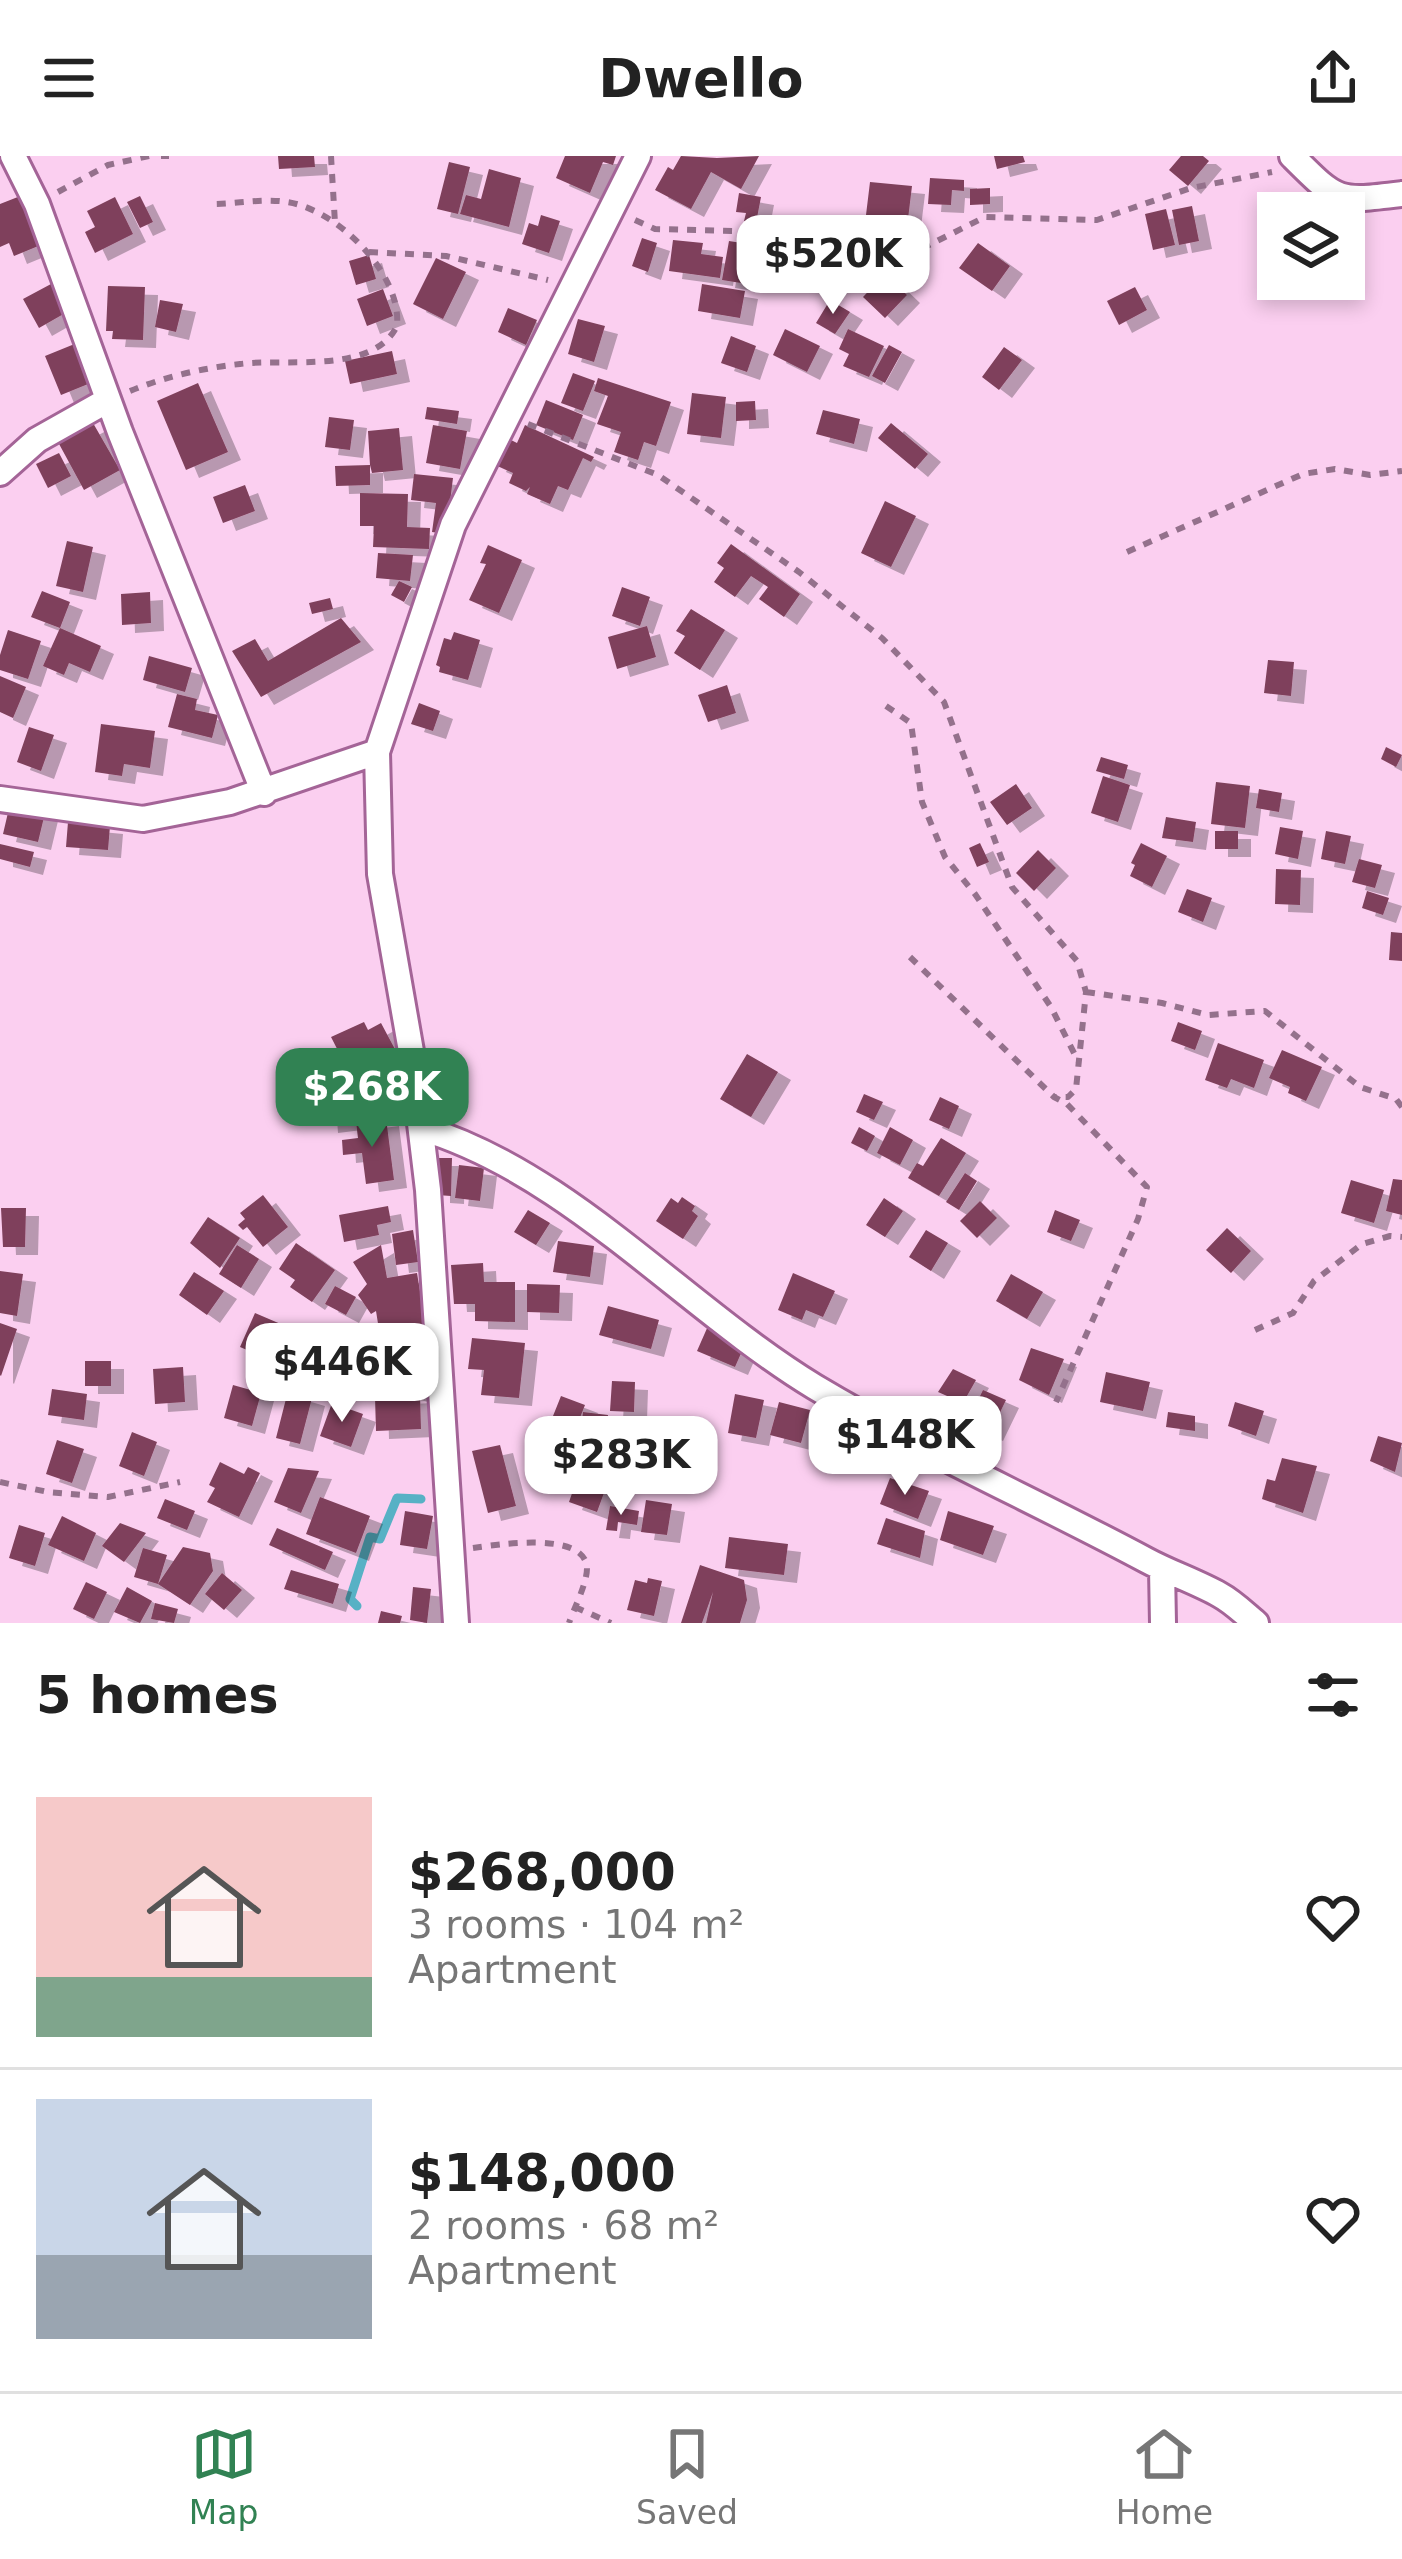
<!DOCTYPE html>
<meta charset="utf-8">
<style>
:root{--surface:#fff;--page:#f2f2f2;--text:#222;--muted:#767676;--line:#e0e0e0;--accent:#318253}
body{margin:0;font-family:"DejaVu Sans",sans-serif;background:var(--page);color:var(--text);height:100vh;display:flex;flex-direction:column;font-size:45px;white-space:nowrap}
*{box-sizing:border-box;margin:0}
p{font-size:39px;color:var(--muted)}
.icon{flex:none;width:66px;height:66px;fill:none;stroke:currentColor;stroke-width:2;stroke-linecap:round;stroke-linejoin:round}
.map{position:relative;height:1467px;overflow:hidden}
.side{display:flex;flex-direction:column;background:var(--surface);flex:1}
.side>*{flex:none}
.buttons{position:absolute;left:1257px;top:36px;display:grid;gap:24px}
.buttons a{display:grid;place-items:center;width:108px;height:108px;border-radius:0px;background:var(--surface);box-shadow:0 6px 18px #0003;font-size:60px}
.price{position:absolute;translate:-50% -102px;padding:0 27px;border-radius:24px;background:#fff;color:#222;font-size:39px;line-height:78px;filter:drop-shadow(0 3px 6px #0008)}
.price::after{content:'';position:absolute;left:50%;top:72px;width:36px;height:27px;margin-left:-18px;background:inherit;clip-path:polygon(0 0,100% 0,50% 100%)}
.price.on{background:var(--accent);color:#fff}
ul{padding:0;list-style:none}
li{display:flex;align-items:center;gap:36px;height:300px;padding:0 36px}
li+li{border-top:3px solid var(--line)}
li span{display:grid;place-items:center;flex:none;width:336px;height:240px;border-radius:0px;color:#555}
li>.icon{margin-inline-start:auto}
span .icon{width:144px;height:144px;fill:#fffc;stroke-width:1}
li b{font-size:51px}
h2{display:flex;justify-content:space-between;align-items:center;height:144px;padding:0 36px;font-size:51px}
header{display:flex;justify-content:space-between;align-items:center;height:156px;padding:0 36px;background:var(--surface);font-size:54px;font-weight:800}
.tab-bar{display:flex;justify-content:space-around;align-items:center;height:168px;border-top:3px solid var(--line);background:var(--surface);font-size:33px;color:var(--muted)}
.tab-bar a{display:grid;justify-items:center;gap:6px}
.tab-bar .on{color:var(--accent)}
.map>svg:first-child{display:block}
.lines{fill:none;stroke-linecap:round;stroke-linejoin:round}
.stream{stroke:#57b1c5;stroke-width:9}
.building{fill:#7f415b;filter:url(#shadow)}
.street-casing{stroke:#a46497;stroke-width:30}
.path{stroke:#94718c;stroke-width:6;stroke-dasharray:9 9;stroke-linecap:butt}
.street{stroke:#fff;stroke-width:24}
</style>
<header><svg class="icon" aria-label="menu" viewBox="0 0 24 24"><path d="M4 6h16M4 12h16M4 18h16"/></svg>Dwello<svg class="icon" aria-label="share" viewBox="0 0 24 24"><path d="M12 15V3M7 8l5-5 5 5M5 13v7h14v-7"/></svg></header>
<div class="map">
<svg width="1402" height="1467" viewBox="0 0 1402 1467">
<defs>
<filter id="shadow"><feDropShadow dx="13" dy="8" stdDeviation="0" flood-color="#0004"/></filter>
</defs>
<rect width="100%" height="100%" fill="#fbcff0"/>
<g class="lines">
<path class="stream" d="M 357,1450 L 350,1443 L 370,1381 L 380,1383 L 397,1342 L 421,1343"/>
</g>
<path class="building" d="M 278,0 L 314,0 L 315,11 L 279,13 Z
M 565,0 L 616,0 L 613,9 L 603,6 L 590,37 L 556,22 Z
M 681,0 L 717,2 L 759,0 L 741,33 L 711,16 L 691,53 L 655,34 L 668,11 L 673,14 Z
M 994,0 L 1023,0 L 1025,6 L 997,13 Z
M 1181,0 L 1203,0 L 1209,5 L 1188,30 L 1169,14 Z
M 449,6 L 470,11 L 458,58 L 437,53 Z
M 489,13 L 521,22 L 509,71 L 460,58 L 466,39 L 481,43 Z
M 930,22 L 964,24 L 964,35 L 952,34 L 951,49 L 928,48 Z
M 870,26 L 912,30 L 908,63 L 866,59 Z
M 990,32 L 990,48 L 970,49 L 970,33 Z
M 28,37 L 48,86 L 14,100 L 9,87 L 0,91 L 0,48 Z
M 739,37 L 761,41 L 756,67 L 744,65 L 746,57 L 736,56 Z
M 140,40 L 153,66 L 140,72 L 127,46 Z
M 115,41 L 133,78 L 95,97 L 85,76 L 95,71 L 87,55 Z
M 1192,50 L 1199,85 L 1179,89 L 1172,54 Z
M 1166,53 L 1175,89 L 1153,94 L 1145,58 Z
M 541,59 L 560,65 L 549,97 L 522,88 L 529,67 L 538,70 Z
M 642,82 L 657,87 L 648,116 L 632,110 Z
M 673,84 L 703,87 L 701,98 L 723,101 L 720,122 L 669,115 Z
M 729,85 L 748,88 L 741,127 L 722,124 Z
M 978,87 L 1010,110 L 992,135 L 959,112 Z
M 369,99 L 376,123 L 356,129 L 349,105 Z
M 436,102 L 466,116 L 443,163 L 413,148 Z
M 885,118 L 907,139 L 885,162 L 863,141 Z
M 51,128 L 67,156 L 39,172 L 23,143 Z
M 702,128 L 745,135 L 740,162 L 698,155 Z
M 108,130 L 145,131 L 143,184 L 112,183 L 113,175 L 106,175 Z
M 1135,131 L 1147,154 L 1119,169 L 1107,145 Z
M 383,133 L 393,160 L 367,170 L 357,143 Z
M 160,144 L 183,148 L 176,176 L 155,171 Z
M 830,144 L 850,156 L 835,178 L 816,167 Z
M 508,152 L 537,164 L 526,189 L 498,176 Z
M 578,163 L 605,170 L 594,206 L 568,198 Z
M 785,173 L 820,190 L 807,216 L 773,199 Z
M 848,173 L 884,190 L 869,221 L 843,210 L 849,198 L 839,193 Z
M 731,180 L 756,190 L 747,216 L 721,207 Z
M 77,187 L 93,226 L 61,239 L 45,200 Z
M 889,189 L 902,196 L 885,227 L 872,220 Z
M 1004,191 L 1022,204 L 999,234 L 982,221 Z
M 392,195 L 397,218 L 350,228 L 345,205 Z
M 573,217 L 595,225 L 583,255 L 561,247 Z
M 598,222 L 671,246 L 656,290 L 644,286 L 638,304 L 614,296 L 621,276 L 597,268 L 608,240 L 594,235 Z
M 198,227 L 228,296 L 186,314 L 157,245 Z
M 692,237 L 726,241 L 721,282 L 687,278 Z
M 546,244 L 583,259 L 573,284 L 536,269 Z
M 755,245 L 756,264 L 736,265 L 736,246 Z
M 427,251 L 459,255 L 457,268 L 425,263 Z
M 823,254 L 860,263 L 854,288 L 816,278 Z
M 329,261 L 354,264 L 350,294 L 325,291 Z
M 93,267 L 120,314 L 84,334 L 58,286 Z
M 891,267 L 928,298 L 915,313 L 878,282 Z
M 433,269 L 467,275 L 460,313 L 426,307 Z
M 525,269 L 594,301 L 591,306 L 583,302 L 568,334 L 558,330 L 550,348 L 527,338 L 530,331 L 526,335 L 509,327 L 513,317 L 493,308 L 505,281 L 517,287 Z
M 399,272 L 403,314 L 372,317 L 370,309 L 370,329 L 336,330 L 335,310 L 370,309 L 368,275 Z
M 59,297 L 71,320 L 48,332 L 36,308 Z
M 414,318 L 453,322 L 446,378 L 432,376 L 436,347 L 411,344 Z
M 245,329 L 255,355 L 223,367 L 213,341 Z
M 360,337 L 408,338 L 407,371 L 430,372 L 429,393 L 373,391 L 374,370 L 360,370 Z
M 885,345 L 916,360 L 891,411 L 861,397 Z
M 67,385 L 93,391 L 83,436 L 56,430 Z
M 731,388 L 800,438 L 784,461 L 759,443 L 768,431 L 751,420 L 735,441 L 714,426 L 724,412 L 717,407 Z
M 488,389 L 522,404 L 499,457 L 469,444 L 486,408 L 480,407 Z
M 378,397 L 413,399 L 410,425 L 376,422 Z
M 399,425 L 412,431 L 404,446 L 391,439 Z
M 622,431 L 650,441 L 640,470 L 612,460 Z
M 42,435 L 70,446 L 60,472 L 31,461 Z
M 150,436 L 151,467 L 122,469 L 121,438 Z
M 330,442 L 333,453 L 312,458 L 309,447 Z
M 691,453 L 725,474 L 700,514 L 674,497 L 685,480 L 676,475 Z
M 341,462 L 361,486 L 261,541 L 232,495 L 255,483 L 268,505 Z
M 647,470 L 656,501 L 617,513 L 608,481 Z
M 60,472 L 101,490 L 90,516 L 69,507 L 64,519 L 43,510 Z
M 8,474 L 41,485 L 28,523 L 0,514 L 0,499 Z
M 454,476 L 480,484 L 468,524 L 439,516 L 440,511 L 436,509 L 444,482 L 451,484 Z
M 149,500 L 192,512 L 185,536 L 143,524 Z
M 1268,504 L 1294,506 L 1291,540 L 1264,537 Z
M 0,520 L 26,531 L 13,562 L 0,556 Z
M 727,529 L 736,557 L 708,566 L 698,539 Z
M 177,538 L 197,543 L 195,554 L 218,559 L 212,582 L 168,571 Z
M 419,547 L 440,555 L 433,575 L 411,568 Z
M 101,568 L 155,575 L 150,612 L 124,608 L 122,620 L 95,616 Z
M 29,571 L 54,579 L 41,615 L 17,606 Z
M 1386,591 L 1402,599 L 1396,611 L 1381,603 Z
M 1101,601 L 1128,609 L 1124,623 L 1096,615 Z
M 1103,620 L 1130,629 L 1118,666 L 1091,657 Z
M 1216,626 L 1250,630 L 1245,672 L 1211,668 Z
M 1016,628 L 1032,652 L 1007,669 L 990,646 Z
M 1259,633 L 1282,637 L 1279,656 L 1256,652 Z
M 10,648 L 45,657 L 38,686 L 3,678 Z
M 1166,661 L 1196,666 L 1193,686 L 1162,682 Z
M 68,666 L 110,670 L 108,694 L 66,691 Z
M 1280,671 L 1303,675 L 1298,703 L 1275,698 Z
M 1215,675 L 1238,675 L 1238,693 L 1215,693 Z
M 1326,675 L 1351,680 L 1345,708 L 1321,703 Z
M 980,687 L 989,706 L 977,711 L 969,692 Z
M 1141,687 L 1167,700 L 1152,731 L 1130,720 L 1135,709 L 1131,707 Z
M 0,688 L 34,696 L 30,711 L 0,703 Z
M 1038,694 L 1056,712 L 1034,735 L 1016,717 Z
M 1359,703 L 1382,709 L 1375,732 L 1352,726 Z
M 1276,713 L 1301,714 L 1300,749 L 1275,748 Z
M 1187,733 L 1212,742 L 1203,766 L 1178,756 Z
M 1367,735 L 1389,742 L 1383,759 L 1362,752 Z
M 1391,776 L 1402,777 L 1402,805 L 1389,804 Z
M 364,866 L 368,874 L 381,867 L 397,897 L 351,920 L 331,881 Z
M 1178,866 L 1202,875 L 1195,894 L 1171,885 Z
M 1218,887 L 1264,904 L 1254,932 L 1231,923 L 1227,932 L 1205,924 Z
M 1282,894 L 1322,911 L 1306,945 L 1288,937 L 1290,931 L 1269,922 Z
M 747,898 L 778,916 L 751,961 L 720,943 Z
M 864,938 L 883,946 L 874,964 L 856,956 Z
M 940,941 L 959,950 L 949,973 L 929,964 Z
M 348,953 L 349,966 L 325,969 L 324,955 Z
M 386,962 L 394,1024 L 366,1028 L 362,997 L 343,999 L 342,984 L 358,982 L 356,966 Z
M 859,971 L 875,980 L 867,995 L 851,987 Z
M 890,971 L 913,984 L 900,1009 L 877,997 Z
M 941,982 L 966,997 L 939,1040 L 908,1022 L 917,1007 L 923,1010 Z
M 437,1002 L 452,1002 L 451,1040 L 437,1039 Z
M 459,1009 L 484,1012 L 480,1045 L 455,1042 Z
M 965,1017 L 977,1025 L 959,1054 L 946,1046 Z
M 1393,1023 L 1402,1024 L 1402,1059 L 1386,1055 Z
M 1351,1024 L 1384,1034 L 1374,1067 L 1341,1057 Z
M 263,1039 L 288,1071 L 263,1091 L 247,1071 L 243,1074 L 238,1069 L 245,1063 L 240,1057 Z
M 682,1041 L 695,1050 L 692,1055 L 698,1060 L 683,1083 L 656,1065 L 671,1042 L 678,1047 Z
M 884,1042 L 903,1055 L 885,1081 L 866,1069 Z
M 980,1045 L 997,1062 L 977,1082 L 960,1065 Z
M 388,1050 L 391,1066 L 377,1069 L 379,1079 L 344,1086 L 339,1059 Z
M 1,1052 L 26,1052 L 25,1091 L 3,1091 Z
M 528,1054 L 550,1067 L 536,1089 L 514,1076 Z
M 1055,1054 L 1080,1064 L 1071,1085 L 1047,1076 Z
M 208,1061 L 240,1082 L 220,1112 L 190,1087 Z
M 1227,1072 L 1251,1095 L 1231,1117 L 1206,1094 Z
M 413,1074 L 418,1106 L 396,1109 L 392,1078 Z
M 926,1074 L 948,1087 L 931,1115 L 909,1101 Z
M 558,1085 L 594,1090 L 590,1121 L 553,1116 Z
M 296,1087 L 335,1114 L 312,1146 L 290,1131 L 295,1124 L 279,1113 Z
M 237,1089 L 259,1103 L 241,1132 L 219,1118 Z
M 381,1089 L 387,1122 L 417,1117 L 426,1172 L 380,1180 L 376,1155 L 371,1158 L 358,1139 L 367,1128 L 353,1106 Z
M 483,1107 L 484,1126 L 515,1126 L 515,1166 L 475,1165 L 475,1148 L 454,1148 L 451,1109 Z
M 0,1115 L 23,1118 L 17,1160 L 0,1157 Z
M 194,1116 L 224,1135 L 207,1159 L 179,1139 Z
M 793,1117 L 835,1135 L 823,1161 L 806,1154 L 802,1164 L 778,1154 Z
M 1011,1118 L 1043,1136 L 1027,1163 L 996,1145 Z
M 527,1128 L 560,1129 L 559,1157 L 527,1156 Z
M 335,1130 L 356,1141 L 346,1159 L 325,1148 Z
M 608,1150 L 659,1164 L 651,1193 L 599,1179 Z
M 255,1157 L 283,1169 L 268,1203 L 240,1191 Z
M 0,1167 L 17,1173 L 1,1220 L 0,1219 Z
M 708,1170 L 746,1186 L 735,1211 L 697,1195 Z
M 472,1182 L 525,1187 L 519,1242 L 481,1239 L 484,1214 L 468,1213 Z
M 324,1183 L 343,1192 L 329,1225 L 309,1216 Z
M 283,1185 L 306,1193 L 298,1215 L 275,1207 Z
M 389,1188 L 400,1199 L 428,1205 L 420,1239 L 363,1226 L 368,1193 Z
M 1031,1192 L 1064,1203 L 1049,1239 L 1019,1224 Z
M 85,1205 L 111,1205 L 111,1230 L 85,1230 Z
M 183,1211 L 185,1246 L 155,1248 L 153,1213 Z
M 953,1213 L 976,1224 L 963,1247 L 938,1236 Z
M 1106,1216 L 1150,1226 L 1143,1255 L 1100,1246 Z
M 612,1225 L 635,1226 L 634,1256 L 610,1255 Z
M 233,1229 L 261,1237 L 252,1270 L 224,1262 Z
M 52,1233 L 87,1238 L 84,1264 L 48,1259 Z
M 983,1234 L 1006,1244 L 990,1277 L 967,1267 Z
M 288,1235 L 312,1242 L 300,1288 L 276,1282 Z
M 735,1238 L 764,1244 L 756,1282 L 728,1277 Z
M 420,1239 L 421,1273 L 376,1275 L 375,1241 Z
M 561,1240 L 585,1249 L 573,1279 L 549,1270 Z
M 779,1246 L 810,1254 L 801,1287 L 770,1279 Z
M 1235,1246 L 1264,1255 L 1256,1280 L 1228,1270 Z
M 332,1247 L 363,1258 L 351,1291 L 320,1280 Z
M 583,1256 L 608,1259 L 606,1285 L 580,1283 Z
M 1168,1256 L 1195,1260 L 1195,1275 L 1166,1271 Z
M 132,1276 L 157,1286 L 144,1320 L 119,1310 Z
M 555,1278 L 584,1293 L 572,1316 L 542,1300 Z
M 1378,1280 L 1402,1287 L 1395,1316 L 1370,1305 Z
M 57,1284 L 84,1293 L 72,1327 L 46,1318 Z
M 500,1289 L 516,1350 L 488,1357 L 472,1295 Z
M 587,1294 L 616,1304 L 597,1356 L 569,1346 Z
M 1282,1302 L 1317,1310 L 1303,1357 L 1262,1343 L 1267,1323 L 1275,1325 Z
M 220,1306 L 244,1318 L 248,1311 L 260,1317 L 239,1361 L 207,1346 L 215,1332 L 209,1329 Z
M 288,1312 L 319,1315 L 301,1357 L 274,1346 Z
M 890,1322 L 929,1335 L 918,1363 L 880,1348 Z
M 320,1341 L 370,1360 L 356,1397 L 306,1378 Z
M 165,1343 L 195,1355 L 187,1374 L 157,1362 Z
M 646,1344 L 672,1348 L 667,1379 L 641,1376 Z
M 610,1350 L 639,1355 L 637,1369 L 618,1366 L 617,1375 L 606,1374 Z
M 405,1355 L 433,1360 L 427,1393 L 400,1389 Z
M 948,1355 L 994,1370 L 983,1399 L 940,1384 Z
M 62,1360 L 96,1377 L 84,1405 L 48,1389 Z
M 886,1362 L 925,1375 L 920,1402 L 877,1388 Z
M 120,1367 L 146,1377 L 124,1406 L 102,1390 Z
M 19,1369 L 45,1377 L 35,1410 L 9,1402 Z
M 277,1372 L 333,1396 L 325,1414 L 269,1389 Z
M 729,1381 L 788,1388 L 784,1419 L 725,1412 Z
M 183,1391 L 210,1397 L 213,1415 L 190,1449 L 158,1428 L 134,1421 L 143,1392 L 167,1399 L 158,1428 Z
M 700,1409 L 744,1424 L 747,1444 L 740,1467 L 706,1467 L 713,1436 L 702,1467 L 681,1467 Z
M 291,1414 L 339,1428 L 333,1448 L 284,1433 Z
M 222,1417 L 242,1434 L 224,1454 L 205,1438 Z
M 648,1422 L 662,1425 L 654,1460 L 627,1454 L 635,1424 L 647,1427 Z
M 86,1426 L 107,1436 L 94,1463 L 73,1453 Z
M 127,1431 L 152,1445 L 140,1467 L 114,1456 Z
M 413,1431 L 431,1433 L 427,1467 L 410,1464 Z
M 155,1447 L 178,1453 L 174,1467 L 151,1463 Z
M 381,1455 L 402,1460 L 400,1467 L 378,1467 Z"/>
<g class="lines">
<defs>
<path id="street" d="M 13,0 L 37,48 L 120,276 L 264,637
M 1292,0 C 1338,46 1337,46 1402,38
M 0,317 L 37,284 L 108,244
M 377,596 L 453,369 L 638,0
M 0,643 L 143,663 L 230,646 L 377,596 L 380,718 L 412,901 L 428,1034 L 456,1467
M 421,972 C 568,1016 685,1152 815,1231 C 922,1295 1036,1345 1146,1404 C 1170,1417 1197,1426 1220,1439 C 1233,1446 1245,1458 1256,1467
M 1162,1413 L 1163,1467"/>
</defs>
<use href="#street" class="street-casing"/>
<path class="path" d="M 161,0 L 169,0
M 331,0 L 335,67
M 58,36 L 108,9 L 149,0
M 635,64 L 655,73 L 735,75 L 799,110 L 843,124 L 917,95 L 985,61 L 1097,64 L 1191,32 L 1272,16
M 369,96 L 446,100 L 548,124
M 130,235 C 164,221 203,212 240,208 C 285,202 373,219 397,170 C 402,117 336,53 287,46 C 262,42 237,48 212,48
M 528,268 L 658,319 L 799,416 L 882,482 L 944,546 L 1012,731 L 1077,805 L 1086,836 L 1076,933 L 1068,941 L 1054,941
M 1127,396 L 1303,318 L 1335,313 L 1370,319 L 1402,315
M 886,550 L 911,567 L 922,646 L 945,701 L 975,738 L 1051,851 L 1079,907
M 910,801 L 1054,941 L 1067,948 L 1147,1031 L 1138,1063 L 1056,1246
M 1086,836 L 1162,847 L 1208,859 L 1265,855 L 1360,931 L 1396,943 L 1402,951
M 1255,1174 L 1293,1157 L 1314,1125 L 1362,1088 L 1390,1080 L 1402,1081
M 0,1326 L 48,1336 L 108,1341 L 180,1326
M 473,1392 C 495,1389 585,1374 587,1412 C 587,1428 574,1452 569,1467
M 575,1451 L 611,1467"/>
<use href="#street" class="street"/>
</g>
</svg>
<div class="buttons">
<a><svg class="icon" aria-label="layers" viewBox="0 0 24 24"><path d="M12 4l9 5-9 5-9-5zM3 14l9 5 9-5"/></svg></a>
</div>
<b class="price" style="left:833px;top:161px">$520K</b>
<b class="price on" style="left:372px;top:994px">$268K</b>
<b class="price" style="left:342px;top:1269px">$446K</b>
<b class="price" style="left:905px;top:1342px">$148K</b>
<b class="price" style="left:621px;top:1362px">$283K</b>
</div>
<section class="side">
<h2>5 homes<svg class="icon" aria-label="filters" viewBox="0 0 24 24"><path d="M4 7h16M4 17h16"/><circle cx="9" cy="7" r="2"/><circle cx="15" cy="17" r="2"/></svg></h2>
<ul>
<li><span style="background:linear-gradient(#f6c9c9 75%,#7fa58c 0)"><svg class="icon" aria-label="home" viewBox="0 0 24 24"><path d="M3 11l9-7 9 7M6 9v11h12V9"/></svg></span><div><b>$268,000</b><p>3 rooms · 104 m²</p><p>Apartment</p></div><svg class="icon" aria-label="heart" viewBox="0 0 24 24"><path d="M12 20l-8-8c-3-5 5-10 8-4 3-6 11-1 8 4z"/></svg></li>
<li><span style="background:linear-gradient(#c9d6e8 65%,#9aa5b1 0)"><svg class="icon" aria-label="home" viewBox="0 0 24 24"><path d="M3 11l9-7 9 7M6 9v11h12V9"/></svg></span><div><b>$148,000</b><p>2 rooms · 68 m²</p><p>Apartment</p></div><svg class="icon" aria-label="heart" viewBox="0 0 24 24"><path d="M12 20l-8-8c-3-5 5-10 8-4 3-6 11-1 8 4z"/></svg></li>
</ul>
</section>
<nav class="tab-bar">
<a class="on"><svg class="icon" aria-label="map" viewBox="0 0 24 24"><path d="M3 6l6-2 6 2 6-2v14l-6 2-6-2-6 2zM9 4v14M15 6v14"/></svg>Map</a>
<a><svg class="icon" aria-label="saved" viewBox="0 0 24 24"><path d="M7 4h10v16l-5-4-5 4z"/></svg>Saved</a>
<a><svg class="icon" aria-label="home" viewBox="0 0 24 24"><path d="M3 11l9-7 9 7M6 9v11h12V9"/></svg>Home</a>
</nav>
